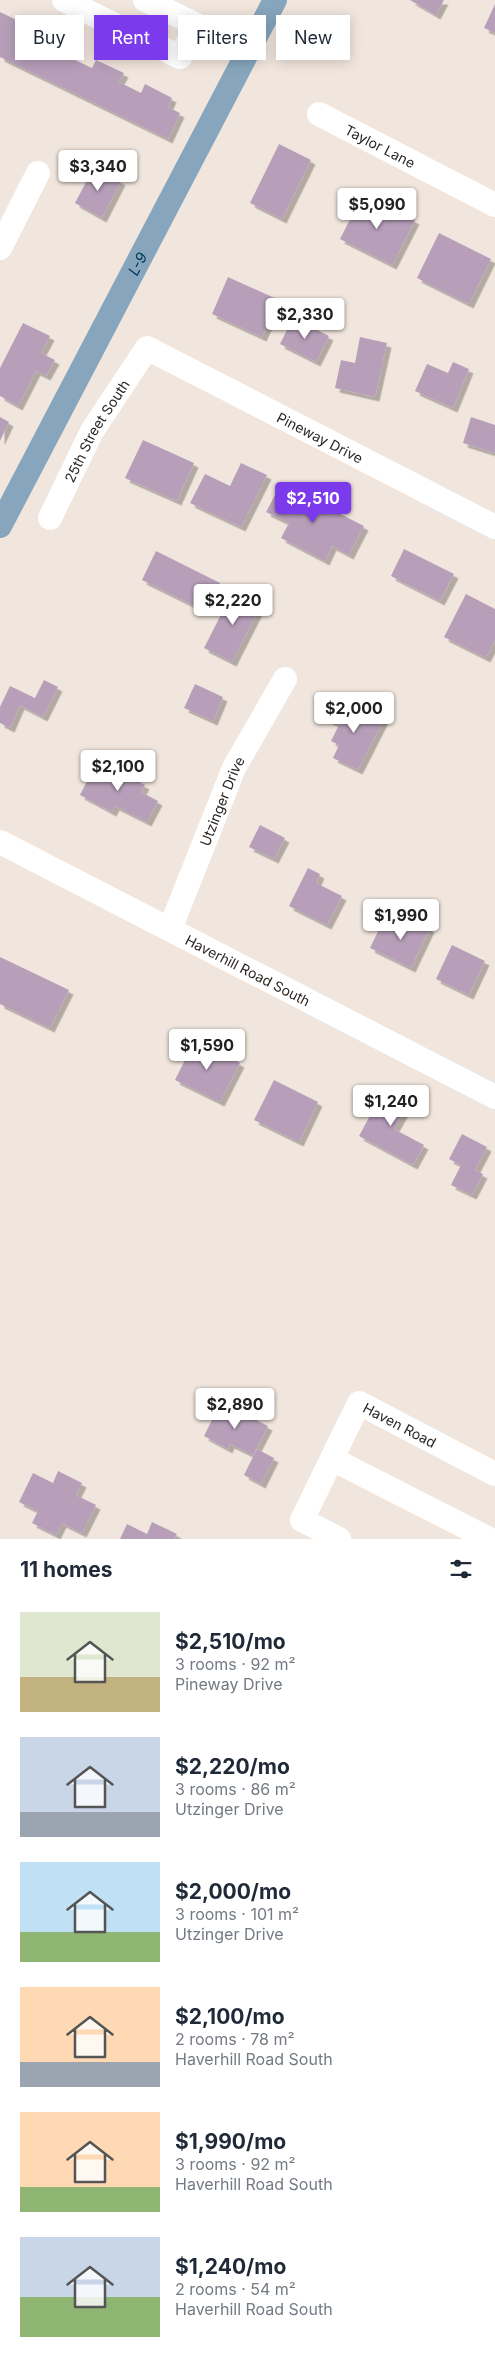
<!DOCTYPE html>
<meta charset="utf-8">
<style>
:root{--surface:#fff;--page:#f6f6f7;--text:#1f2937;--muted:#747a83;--accent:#7c3aed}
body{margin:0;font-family:Inter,sans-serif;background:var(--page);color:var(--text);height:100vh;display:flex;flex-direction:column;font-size:19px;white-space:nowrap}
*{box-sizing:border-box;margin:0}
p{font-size:16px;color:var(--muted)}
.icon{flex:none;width:28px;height:28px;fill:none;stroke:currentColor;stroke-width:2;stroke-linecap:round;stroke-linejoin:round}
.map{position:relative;height:1539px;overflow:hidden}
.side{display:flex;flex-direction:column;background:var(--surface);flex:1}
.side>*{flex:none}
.guide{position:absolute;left:15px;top:15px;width:465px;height:45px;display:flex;gap:10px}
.price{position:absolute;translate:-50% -42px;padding:0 11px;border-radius:5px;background:#fff;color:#222;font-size:16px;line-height:32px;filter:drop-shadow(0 1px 2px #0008)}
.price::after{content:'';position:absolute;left:50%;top:30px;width:15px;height:11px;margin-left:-8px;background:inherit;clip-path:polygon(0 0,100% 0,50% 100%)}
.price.active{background:var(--accent);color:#fff}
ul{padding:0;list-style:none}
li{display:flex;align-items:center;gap:15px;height:125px;padding:0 20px}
li span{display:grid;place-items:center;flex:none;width:140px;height:100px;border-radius:0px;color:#555}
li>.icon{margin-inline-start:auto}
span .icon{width:60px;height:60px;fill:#fffc;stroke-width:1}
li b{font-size:21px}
h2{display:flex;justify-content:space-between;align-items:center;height:60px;padding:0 20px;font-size:21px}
.chip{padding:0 18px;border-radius:0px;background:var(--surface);box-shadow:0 2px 12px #0003;font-size:18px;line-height:45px}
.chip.active{background:var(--accent);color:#fff}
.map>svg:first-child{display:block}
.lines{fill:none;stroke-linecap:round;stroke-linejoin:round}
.canal{stroke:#87a6bd;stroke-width:24}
.building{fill:#b79fba;filter:url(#shadow)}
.minor{stroke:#fff;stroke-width:24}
.labels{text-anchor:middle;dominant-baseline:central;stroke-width:4;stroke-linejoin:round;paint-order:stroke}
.street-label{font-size:14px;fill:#2c2724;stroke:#fef3eb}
.water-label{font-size:15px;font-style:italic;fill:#003b5a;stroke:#fef3eb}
</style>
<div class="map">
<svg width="495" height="1539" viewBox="0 0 495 1539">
<defs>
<filter id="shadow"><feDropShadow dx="4.5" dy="4.5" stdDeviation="0" flood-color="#0004"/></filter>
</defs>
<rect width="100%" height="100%" fill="#f1e6dd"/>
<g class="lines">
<path class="canal" id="s1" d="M 0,526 L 275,0"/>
</g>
<path class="building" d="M 410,0 L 444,0 L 436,15 Z
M 495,4 L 495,33 L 484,28 Z
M 0,12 L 27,25 L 23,34 L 43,44 L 47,35 L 75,49 L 71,58 L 92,68 L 96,60 L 124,73 L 119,82 L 141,93 L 145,84 L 172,98 L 168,107 L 180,113 L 168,139 L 0,57 Z
M 279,144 L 311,160 L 282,219 L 250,203 Z
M 94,167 L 121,181 L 102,218 L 75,203 Z
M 363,194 L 415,220 L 392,265 L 340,239 Z
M 439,233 L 491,259 L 469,304 L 417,278 Z
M 228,277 L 279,300 L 262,337 L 212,314 Z
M 293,318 L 329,336 L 316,362 L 280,344 Z
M 23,323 L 50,336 L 41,353 L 55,360 L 46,376 L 36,371 L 18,406 L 0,396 L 0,368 Z
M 360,337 L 387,343 L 375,397 L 335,388 L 341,360 L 355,363 Z
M 453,362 L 469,369 L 453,408 L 415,391 L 427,364 L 448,373 Z
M 0,417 L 9,422 L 0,441 Z
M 471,417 L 495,425 L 495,453 L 463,443 Z
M 143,440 L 194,463 L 177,501 L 125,478 Z
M 241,463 L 267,475 L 241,527 L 190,503 L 205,474 L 230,486 Z
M 281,484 L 364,526 L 349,555 L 332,546 L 325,561 L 281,538 L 289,523 L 266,512 Z
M 404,549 L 454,574 L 440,601 L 391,576 Z
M 156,551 L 220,583 L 205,611 L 142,580 Z
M 234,589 L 262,603 L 232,662 L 204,648 Z
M 466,594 L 495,609 L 495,640 L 486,658 L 444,637 Z
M 44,680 L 58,687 L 43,717 L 20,705 L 10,728 L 0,723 L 0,707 L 10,686 L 35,698 Z
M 195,684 L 223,697 L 213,721 L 184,708 Z
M 331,704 L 362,720 L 369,706 L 386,715 L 358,770 L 333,758 L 339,745 L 331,741 L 339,725 L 324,718 Z
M 98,760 L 145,785 L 141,792 L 158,801 L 147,822 L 115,806 L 112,812 L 80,795 Z
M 260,825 L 285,838 L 274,859 L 249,847 Z
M 308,868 L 320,874 L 316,883 L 342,896 L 327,925 L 289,906 Z
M 406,917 L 430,928 L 411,968 L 370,948 L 384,919 L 401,927 Z
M 452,945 L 485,961 L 469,995 L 436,979 Z
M 0,957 L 69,990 L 50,1028 L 0,1004 Z
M 195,1040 L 240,1063 L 220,1102 L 175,1080 Z
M 274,1080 L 318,1102 L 299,1142 L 254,1120 Z
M 386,1086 L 411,1099 L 394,1129 L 424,1145 L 413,1165 L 359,1136 Z
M 462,1134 L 487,1147 L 475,1170 L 483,1174 L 472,1195 L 451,1185 L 461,1165 L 449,1159 Z
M 221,1402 L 268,1426 L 253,1455 L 230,1444 L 228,1449 L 204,1436 Z
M 257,1449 L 274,1458 L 261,1484 L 244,1475 Z
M 58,1471 L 82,1483 L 76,1495 L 96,1505 L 82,1533 L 62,1523 L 56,1535 L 32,1523 L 38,1511 L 19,1502 L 33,1473 L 53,1483 Z
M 152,1522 L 177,1534 L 174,1539 L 120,1539 L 127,1524 L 147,1534 Z"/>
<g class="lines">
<g class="minor">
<path d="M 64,0 L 180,57 L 197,25 L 145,0"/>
<path id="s2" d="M 319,114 L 495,205"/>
<path d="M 0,248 L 38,173"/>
<path id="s3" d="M 50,518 L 92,431 L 147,348 L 495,527"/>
<path id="s4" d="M 0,842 L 495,1097"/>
<path id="s5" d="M 170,929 L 234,768 L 285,679"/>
<path d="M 332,1459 L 489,1539"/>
<path id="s6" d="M 339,1539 L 302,1520 L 359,1403 L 495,1474"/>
</g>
</g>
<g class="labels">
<g class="street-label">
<text stroke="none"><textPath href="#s2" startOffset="69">Taylor Lane</textPath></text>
<text stroke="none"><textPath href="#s3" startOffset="99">25th Street South</textPath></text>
<text stroke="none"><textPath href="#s3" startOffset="391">Pineway Drive</textPath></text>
<text stroke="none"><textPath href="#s5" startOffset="138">Utzinger Drive</textPath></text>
<text stroke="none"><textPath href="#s4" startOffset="279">Haverhill Road South</textPath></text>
<text stroke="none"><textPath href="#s6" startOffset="218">Haven Road</textPath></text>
</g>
<g class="water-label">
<text stroke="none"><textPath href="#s1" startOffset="296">L-9</textPath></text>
</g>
</g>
</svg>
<b class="price" style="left:98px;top:192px">$3,340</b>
<b class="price" style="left:377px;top:230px">$5,090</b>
<b class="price" style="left:305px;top:340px">$2,330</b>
<b class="price active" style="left:313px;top:524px">$2,510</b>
<b class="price" style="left:233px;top:626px">$2,220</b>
<b class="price" style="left:354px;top:734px">$2,000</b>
<b class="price" style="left:118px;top:792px">$2,100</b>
<b class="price" style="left:401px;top:941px">$1,990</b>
<b class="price" style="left:207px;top:1071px">$1,590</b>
<b class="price" style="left:391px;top:1127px">$1,240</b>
<b class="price" style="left:235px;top:1430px">$2,890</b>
<div class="guide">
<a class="chip">Buy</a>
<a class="chip active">Rent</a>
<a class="chip">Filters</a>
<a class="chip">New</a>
</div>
</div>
<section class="side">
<h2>11 homes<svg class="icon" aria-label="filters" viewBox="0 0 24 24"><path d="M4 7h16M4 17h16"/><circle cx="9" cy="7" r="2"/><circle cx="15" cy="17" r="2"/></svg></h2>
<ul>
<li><span style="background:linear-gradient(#dfe7d0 65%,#c2b280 0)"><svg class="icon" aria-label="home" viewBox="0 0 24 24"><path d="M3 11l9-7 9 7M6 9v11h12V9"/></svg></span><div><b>$2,510/mo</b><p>3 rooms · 92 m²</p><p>Pineway Drive</p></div></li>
<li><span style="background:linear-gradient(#c9d6e8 75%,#9aa5b1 0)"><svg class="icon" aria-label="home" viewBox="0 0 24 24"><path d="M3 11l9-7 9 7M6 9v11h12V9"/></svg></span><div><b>$2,220/mo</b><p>3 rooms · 86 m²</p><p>Utzinger Drive</p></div></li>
<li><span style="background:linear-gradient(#bfe0f5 70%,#8fb573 0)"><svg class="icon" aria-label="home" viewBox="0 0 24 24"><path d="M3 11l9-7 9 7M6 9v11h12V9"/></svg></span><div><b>$2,000/mo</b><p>3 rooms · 101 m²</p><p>Utzinger Drive</p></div></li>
<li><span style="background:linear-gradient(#ffd9b3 75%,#9aa5b1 0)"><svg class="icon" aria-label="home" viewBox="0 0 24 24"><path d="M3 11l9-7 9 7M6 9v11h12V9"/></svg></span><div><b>$2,100/mo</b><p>2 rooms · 78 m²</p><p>Haverhill Road South</p></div></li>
<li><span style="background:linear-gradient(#ffd9b3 75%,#8fb573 0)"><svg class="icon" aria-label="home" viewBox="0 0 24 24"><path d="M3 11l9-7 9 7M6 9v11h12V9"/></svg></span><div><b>$1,990/mo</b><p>3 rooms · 92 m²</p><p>Haverhill Road South</p></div></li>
<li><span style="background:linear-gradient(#c9d6e8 60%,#8fb573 0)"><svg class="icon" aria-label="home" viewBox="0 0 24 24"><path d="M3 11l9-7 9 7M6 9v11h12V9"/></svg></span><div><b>$1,240/mo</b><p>2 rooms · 54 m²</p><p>Haverhill Road South</p></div></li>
</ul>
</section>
